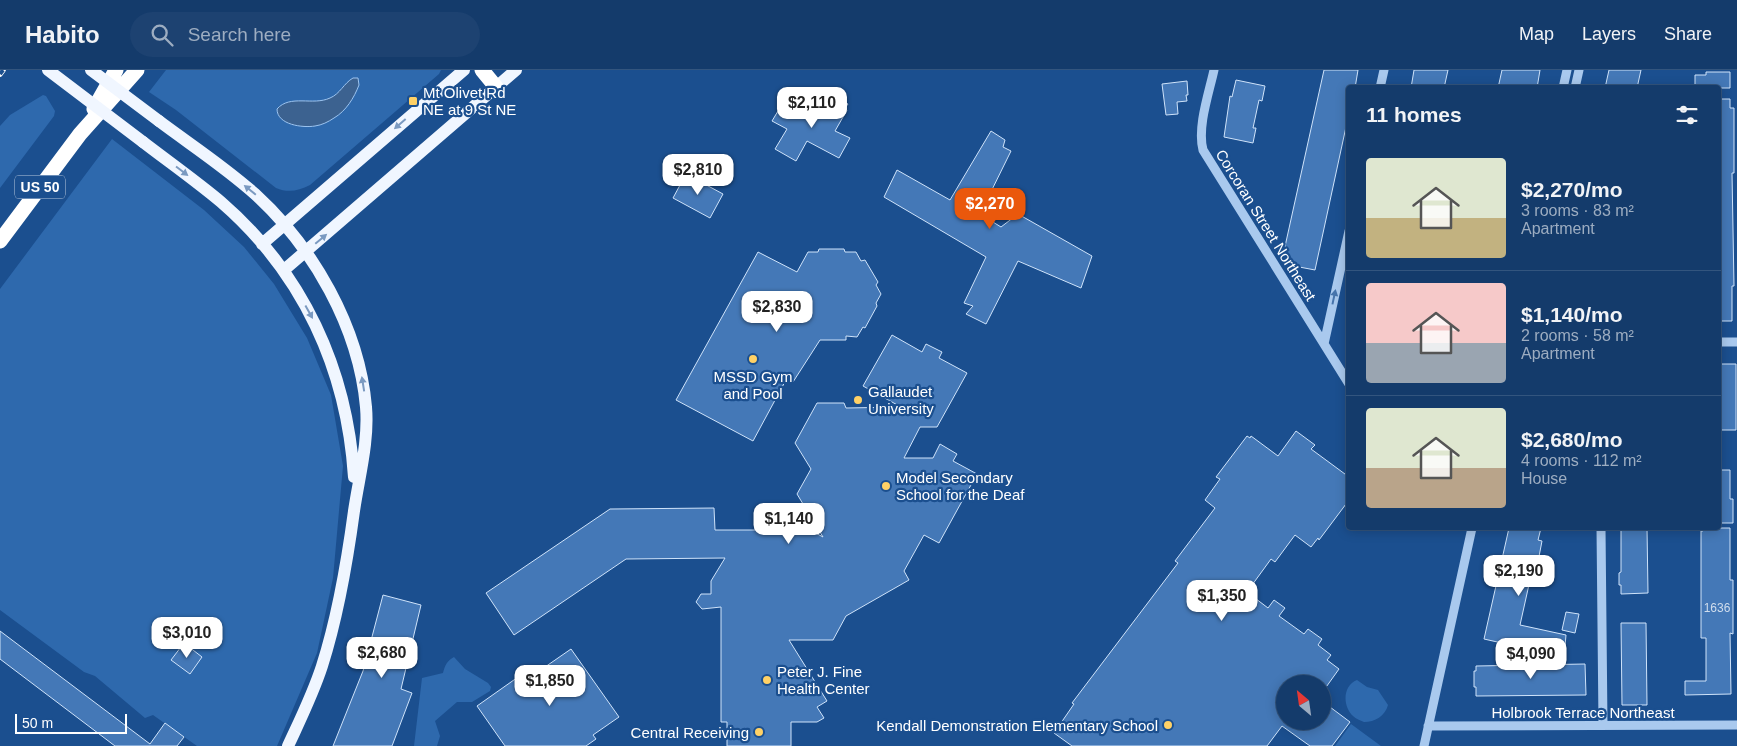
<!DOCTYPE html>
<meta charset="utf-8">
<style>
:root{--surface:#143b6b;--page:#1d4271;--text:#f1f3f6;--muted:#9dadc1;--line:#33557e;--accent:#ea580c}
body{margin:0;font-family:Arial,sans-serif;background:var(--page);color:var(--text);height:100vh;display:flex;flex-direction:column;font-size:19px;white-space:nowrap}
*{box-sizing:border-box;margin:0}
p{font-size:16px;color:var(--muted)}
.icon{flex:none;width:28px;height:28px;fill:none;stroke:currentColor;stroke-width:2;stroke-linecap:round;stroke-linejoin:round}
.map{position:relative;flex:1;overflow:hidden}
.drawer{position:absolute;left:1346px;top:15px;width:375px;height:445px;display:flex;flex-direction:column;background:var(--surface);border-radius:5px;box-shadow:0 2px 12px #0003,0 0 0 1px var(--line)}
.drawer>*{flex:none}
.needle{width:32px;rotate:331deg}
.tools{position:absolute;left:1276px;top:605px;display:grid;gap:10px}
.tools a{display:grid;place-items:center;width:55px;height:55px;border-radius:50%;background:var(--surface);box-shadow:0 2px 12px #0003,0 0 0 1px var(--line);font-size:25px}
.scale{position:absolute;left:15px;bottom:12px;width:112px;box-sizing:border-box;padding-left:5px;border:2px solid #fff;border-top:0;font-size:14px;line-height:18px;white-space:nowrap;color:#fff;-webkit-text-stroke:4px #1b4f8f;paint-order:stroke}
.price{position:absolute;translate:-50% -42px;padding:0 11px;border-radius:10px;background:#fff;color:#222;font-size:16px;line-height:32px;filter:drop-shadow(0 1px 2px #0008)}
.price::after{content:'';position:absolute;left:50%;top:30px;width:15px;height:11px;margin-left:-8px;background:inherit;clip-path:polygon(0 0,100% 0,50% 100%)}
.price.selected{background:var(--accent);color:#fff}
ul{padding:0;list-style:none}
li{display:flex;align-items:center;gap:15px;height:125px;padding:0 20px}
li+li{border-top:1px solid var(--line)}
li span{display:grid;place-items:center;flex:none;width:140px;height:100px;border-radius:5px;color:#555}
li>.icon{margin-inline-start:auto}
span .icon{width:60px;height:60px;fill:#fffc;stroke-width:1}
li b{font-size:21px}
h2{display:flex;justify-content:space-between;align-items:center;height:60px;padding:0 20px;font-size:21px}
header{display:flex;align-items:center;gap:30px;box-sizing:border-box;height:70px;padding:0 25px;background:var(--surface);border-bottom:1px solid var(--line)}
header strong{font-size:24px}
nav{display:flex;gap:28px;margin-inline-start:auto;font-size:18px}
.search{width:350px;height:45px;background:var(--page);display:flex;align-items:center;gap:12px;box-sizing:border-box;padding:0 18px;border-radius:28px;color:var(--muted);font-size:19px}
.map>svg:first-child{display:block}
.green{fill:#2e69ad}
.water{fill:#3c6290;stroke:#9cc4f0}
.building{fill:#4478b7;stroke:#cfe3fa}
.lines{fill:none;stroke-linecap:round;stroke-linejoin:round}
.minor{stroke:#a9c9ee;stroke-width:9}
.major{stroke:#f0f6ff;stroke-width:12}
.highway{stroke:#fff;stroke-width:15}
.rail-casing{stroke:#fff;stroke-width:5.5}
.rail{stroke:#1b4f8f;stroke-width:4;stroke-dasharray:11;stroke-linecap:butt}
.major-bridge{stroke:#f0f6ff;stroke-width:12}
.oneway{fill:#7b9ac1}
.oneway2{fill:#4674ac}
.poi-dot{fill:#ffd166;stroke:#1b4f8f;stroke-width:2}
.labels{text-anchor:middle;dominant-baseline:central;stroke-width:4.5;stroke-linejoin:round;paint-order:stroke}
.number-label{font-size:12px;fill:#d0dded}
.shield{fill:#1b4f8f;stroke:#bbcadd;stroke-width:1}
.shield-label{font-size:14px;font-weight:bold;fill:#fff}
.poi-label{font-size:15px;fill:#fff;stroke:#1b4f8f;text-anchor:start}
.street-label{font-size:15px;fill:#fff;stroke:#1b4f8f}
</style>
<header>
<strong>Habito</strong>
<div class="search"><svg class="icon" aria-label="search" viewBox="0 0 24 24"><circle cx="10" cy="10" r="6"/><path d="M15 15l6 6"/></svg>Search here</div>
<nav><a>Map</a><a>Layers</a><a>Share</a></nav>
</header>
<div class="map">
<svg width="1737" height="676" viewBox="0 0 1737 676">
<rect width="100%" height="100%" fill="#1b4f8f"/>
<path class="green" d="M 166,0 L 441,0 L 439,4 L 310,115 C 298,121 288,123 276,118 L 176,40 L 149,22 Z
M 43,25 L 46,26 L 55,41 L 54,46 L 0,118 L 0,56 L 10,45 Z
M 112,69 L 204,140 L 244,177 L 274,214 L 307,268 L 331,325 L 343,396 L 333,508 L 317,583 L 277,676 L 197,676 L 153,645 L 145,648 L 95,606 L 84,602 L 0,540 L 0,219 Z
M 454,587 L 465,599 L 488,613 L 491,617 L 490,621 L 472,632 L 457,632 L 435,651 L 440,666 L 437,676 L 414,676 L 422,608 L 443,603 C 445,595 447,591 454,587 Z
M 1357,610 L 1367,617 L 1378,620 L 1388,635 C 1385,646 1375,652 1364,652 C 1360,650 1356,649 1353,646 C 1342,636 1343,615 1357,610 Z
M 1351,654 L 1381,676 L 1335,676 Z"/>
<path class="water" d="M 353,8 L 358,8 L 359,15 C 354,28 346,41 334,48 C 328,52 322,55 315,56 C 303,58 277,55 277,39 C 290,24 313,36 330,28 C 340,24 344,13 353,8 Z"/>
<path class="building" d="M 1324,0 L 1358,0 L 1355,18 L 1349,18 L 1349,43 L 1315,200 L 1294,196 L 1284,181 Z
M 1414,0 L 1448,0 L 1444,18 L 1411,18 Z
M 1502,0 L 1540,0 L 1537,18 L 1498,18 Z
M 1609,0 L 1641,0 L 1637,18 L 1605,18 Z
M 1706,2 L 1730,2 L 1730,18 L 1695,18 L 1695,5 L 1706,5 Z
M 1236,10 L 1265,16 L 1262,31 L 1259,30 L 1253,58 L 1256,58 L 1253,73 L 1224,67 L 1230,26 L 1232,27 Z
M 1187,11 L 1188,25 L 1186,25 L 1187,31 L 1177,32 L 1178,44 L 1166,45 L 1162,14 Z
M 832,25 L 848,34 L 845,38 L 847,40 L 835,61 L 850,68 L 839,88 L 807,71 L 796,91 L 775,79 L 787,59 L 772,51 L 784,31 L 815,49 L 827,29 L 829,30 Z
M 1719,29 L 1730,29 L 1730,38 L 1734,38 L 1734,103 L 1732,103 L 1734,216 L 1732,216 L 1732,251 L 1719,251 Z
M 991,61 L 1005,70 L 1003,77 L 1011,81 L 980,144 L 1001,157 L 1018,144 L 1092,186 L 1081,218 L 1018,191 L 986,254 L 966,244 L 973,236 L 964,233 L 986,187 L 884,127 L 897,100 L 950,130 Z
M 686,104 L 723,124 L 710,148 L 673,128 Z
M 819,179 L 844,179 L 845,182 L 856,182 L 861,191 L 865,190 L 878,212 L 876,215 L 881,224 L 876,233 L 877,236 L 865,258 L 863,257 L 857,267 L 846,266 L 846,270 L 820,270 L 793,312 L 787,308 L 753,371 L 676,330 L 758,182 L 797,202 L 808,182 L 818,182 Z
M 892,265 L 922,282 L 926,274 L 942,282 L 939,288 L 967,303 L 937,357 L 920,357 L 904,388 L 933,388 L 940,374 L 957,384 L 953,391 L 977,404 L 939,473 L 924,465 L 904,501 L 909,510 L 846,546 L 833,570 L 789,570 L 827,631 L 817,637 L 824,648 L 817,652 L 791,652 L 791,676 L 727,676 L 727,652 L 721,652 L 721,537 L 702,539 L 696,532 L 701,524 L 711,524 L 711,511 L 725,488 L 626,489 L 514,565 L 486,523 L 610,439 L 714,438 L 715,460 L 759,460 L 771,439 L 823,467 L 797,424 L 811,399 L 795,373 L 817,333 L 844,333 L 846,338 L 901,337 L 863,316 Z
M 1719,294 L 1736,294 L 1736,360 L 1719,360 Z
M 1296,361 L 1315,375 L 1311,379 L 1349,407 L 1349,430 L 1319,470 L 1318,468 L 1311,477 L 1295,465 L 1275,492 L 1271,489 L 1247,522 L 1268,538 L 1274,530 L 1285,538 L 1279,546 L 1304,564 L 1308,559 L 1322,569 L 1318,575 L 1331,585 L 1327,590 L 1339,599 L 1324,620 L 1322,614 L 1285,614 L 1285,651 L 1322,651 L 1322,631 L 1350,652 L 1332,676 L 1310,676 L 1282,656 L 1267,676 L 1072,676 L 1054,663 L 1074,634 L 1072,633 L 1178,493 L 1175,491 L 1215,438 L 1205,430 L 1220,409 L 1216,407 L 1247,366 L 1250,368 L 1251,366 L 1278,386 Z
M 1719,400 L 1730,400 L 1730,429 L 1733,429 L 1733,453 L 1719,453 Z
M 1509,458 L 1541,458 L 1538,470 L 1542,471 L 1536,502 L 1532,501 L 1520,555 L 1566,565 L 1564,587 L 1484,569 Z
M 1621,458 L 1647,458 L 1648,523 L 1621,524 L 1621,515 L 1619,515 L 1619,503 L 1621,502 Z
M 1703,458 L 1730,458 L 1730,510 L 1733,510 L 1733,564 L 1730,563 L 1731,624 L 1685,625 L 1685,611 L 1706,611 L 1706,568 L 1701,568 L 1701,461 L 1703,461 Z
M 383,525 L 421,535 L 401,619 L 412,623 L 392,676 L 333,676 L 363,601 Z
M 1566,542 L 1579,544 L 1575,563 L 1562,560 Z
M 1621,553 L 1646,553 L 1647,635 L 1622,635 Z
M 0,561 L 150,674 L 165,653 L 184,667 L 177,676 L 115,676 L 0,589 Z
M 184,573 L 202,587 L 190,604 L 171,590 Z
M 571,579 L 619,647 L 593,665 L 596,669 L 586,676 L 505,676 L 477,636 L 528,600 L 532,606 Z
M 1585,594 L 1586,625 L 1476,626 L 1476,617 L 1474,617 L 1474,601 L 1476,601 L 1476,596 Z"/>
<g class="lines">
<path class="minor" d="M 1214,0 C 1209,23 1197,57 1203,80 L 1349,314
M 1380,18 L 1384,0
M 1563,18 L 1567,0
M 1575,18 L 1579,0
M 1719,272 L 1737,272
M 1324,274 L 1349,161
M 1601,458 L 1603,655
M 1428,656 L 1737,655
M 1424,676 L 1472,458"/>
<path class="major" d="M 159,51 C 191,75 225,97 255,124 C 313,177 359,257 366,337 C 369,371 359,407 354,441 C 347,493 338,546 322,596 C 313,624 300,650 288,676
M 143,72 C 169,92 196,111 221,132 C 303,203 347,299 354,407
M 262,174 L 464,0
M 284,200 L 516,0"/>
<path class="highway" d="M 482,0 L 496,17
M 94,39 L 116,0
M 0,171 L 80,64 L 137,0"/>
<defs>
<path id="rail" d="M 0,4 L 3,0"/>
</defs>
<use href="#rail" class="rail-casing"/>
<use href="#rail" class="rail"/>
<path class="major-bridge" d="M 48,0 L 143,72
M 91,0 L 159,51"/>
</g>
<defs><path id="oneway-solid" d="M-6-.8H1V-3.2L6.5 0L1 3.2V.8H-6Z" transform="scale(1.25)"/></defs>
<g class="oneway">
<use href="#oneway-solid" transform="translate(400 54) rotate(139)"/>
<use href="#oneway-solid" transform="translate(182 101) rotate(37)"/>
<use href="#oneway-solid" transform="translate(250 120) rotate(-141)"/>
<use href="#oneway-solid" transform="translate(321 169) rotate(-40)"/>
<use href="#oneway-solid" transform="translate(309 242) rotate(61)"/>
<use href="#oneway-solid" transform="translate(363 314) rotate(-99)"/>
</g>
<use class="oneway2" href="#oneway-solid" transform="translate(1334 227) rotate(-78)"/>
<g class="poi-dot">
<rect x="408" y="26" width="10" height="10" rx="2.5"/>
<circle cx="753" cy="289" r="5"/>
<circle cx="858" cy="330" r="5"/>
<circle cx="886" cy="416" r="5"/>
<circle cx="767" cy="610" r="5"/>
<circle cx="1168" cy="655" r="5"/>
<circle cx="759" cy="662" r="5"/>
</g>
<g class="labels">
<g class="number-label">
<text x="1717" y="538">1636</text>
</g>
<rect class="shield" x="15" y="105.5" width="50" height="23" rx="4"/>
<g class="shield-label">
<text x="40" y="117">US 50</text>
</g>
<g class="poi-label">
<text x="423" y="22">Mt Olivet Rd<tspan x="423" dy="17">NE at 9 St NE</tspan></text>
<text x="753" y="306" text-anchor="middle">MSSD Gym<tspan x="753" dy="17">and Pool</tspan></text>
<text x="868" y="321">Gallaudet<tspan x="868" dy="17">University</tspan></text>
<text x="896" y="407">Model Secondary<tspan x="896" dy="17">School for the Deaf</tspan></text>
<text x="777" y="601">Peter J. Fine<tspan x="777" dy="17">Health Center</tspan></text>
<text x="1158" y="655" text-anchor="end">Kendall Demonstration Elementary School</text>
<text x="749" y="662" text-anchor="end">Central Receiving</text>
</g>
<g class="street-label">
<text transform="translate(1266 155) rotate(58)">Corcoran Street Northeast</text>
<text x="1583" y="642">Holbrook Terrace Northeast</text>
</g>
</g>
</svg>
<div class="tools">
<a><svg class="needle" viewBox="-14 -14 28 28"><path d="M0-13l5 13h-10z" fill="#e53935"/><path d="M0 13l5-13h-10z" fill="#9dadc1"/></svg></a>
</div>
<div class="scale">50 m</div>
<b class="price" style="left:812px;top:59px">$2,110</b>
<b class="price" style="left:698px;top:126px">$2,810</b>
<b class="price selected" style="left:990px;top:160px">$2,270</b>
<b class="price" style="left:777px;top:263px">$2,830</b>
<b class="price" style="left:789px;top:475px">$1,140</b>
<b class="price" style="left:1519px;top:527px">$2,190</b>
<b class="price" style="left:1222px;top:552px">$1,350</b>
<b class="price" style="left:187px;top:589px">$3,010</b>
<b class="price" style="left:382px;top:609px">$2,680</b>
<b class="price" style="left:1531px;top:610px">$4,090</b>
<b class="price" style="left:550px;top:637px">$1,850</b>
<section class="drawer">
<h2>11 homes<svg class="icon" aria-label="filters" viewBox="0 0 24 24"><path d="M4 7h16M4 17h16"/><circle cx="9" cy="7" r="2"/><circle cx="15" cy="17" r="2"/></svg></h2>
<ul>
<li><span style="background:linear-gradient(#dfe7d0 60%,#c2b280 0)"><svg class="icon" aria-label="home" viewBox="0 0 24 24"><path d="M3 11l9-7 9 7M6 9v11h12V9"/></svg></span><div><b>$2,270/mo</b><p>3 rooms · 83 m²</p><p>Apartment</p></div></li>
<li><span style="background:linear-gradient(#f6c9c9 60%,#9aa5b1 0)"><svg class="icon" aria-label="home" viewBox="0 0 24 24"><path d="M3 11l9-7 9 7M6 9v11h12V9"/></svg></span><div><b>$1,140/mo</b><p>2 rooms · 58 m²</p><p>Apartment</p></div></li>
<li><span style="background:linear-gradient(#dfe7d0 60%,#b9a48a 0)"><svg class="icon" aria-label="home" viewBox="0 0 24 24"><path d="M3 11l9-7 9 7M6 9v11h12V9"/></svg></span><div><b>$2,680/mo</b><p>4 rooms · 112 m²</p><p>House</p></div></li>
</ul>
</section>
</div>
